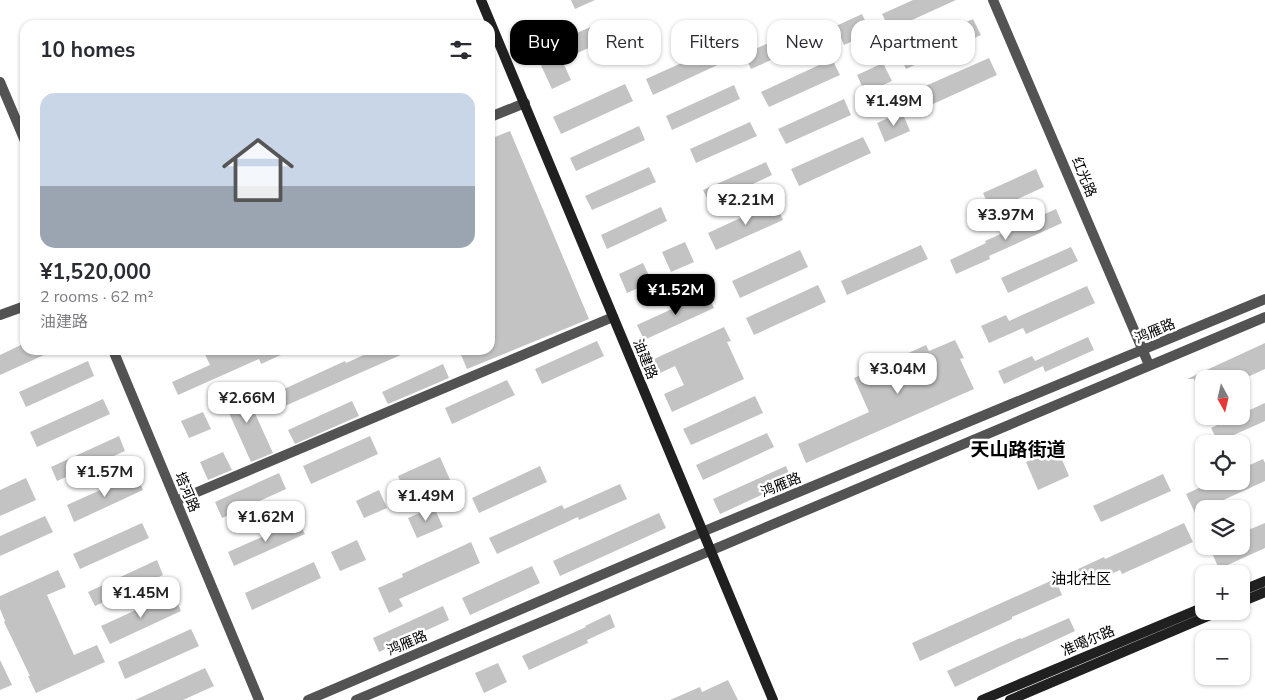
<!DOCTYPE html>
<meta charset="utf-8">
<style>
:root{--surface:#fff;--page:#f2f2f3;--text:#2b2b33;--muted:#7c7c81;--accent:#000}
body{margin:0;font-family:"Nunito Sans","Noto Sans SC",sans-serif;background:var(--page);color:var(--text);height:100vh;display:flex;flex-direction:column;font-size:19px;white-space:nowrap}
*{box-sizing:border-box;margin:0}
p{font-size:16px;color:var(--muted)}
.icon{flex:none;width:28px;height:28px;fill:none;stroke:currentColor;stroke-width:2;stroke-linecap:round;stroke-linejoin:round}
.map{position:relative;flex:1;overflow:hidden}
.details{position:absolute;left:20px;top:20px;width:475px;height:335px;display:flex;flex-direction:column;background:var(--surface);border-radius:15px;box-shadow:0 1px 4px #0004}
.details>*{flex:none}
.guide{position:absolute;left:510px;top:20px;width:475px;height:45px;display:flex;gap:10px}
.needle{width:32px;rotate:172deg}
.controls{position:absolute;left:1195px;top:370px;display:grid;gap:10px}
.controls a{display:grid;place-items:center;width:55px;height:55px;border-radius:10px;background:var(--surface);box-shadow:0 1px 4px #0004;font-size:25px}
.price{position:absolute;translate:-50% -42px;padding:0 11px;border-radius:10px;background:#fff;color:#222;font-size:16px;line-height:32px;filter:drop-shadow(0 1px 2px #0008)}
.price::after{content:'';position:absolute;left:50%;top:30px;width:15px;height:11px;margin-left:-8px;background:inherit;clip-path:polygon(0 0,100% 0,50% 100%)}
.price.current{background:var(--accent);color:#fff}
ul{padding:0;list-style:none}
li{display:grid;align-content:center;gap:10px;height:265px;padding:0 20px}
li span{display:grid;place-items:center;height:155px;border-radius:15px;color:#555}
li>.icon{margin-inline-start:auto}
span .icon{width:90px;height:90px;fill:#fffc;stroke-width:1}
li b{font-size:21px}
h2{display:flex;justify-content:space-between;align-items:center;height:60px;padding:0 20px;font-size:21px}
.tag{padding:0 18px;border-radius:15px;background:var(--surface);box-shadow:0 1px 4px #0004;font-size:18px;line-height:45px}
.tag.current{background:var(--accent);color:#fff}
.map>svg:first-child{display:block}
.building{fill:#c3c3c3}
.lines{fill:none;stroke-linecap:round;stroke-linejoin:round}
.minor{stroke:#535353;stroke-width:10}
.tertiary{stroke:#535353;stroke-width:10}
.secondary{stroke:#202020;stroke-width:10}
.labels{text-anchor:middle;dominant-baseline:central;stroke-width:5;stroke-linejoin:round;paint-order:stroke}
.street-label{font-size:14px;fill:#000;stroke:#fff}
.neighbourhood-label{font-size:15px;fill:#000;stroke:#fff}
.district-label{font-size:19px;font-weight:bold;fill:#000;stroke:#fff}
</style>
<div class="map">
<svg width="1265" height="700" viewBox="0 0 1265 700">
<rect width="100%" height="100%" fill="#fff"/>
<path class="building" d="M 571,0 L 595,0 L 575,9 Z
M 913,0 L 956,0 L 890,30 L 882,14 Z
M 862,14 L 871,33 L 844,45 L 836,26 Z
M 973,19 L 981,35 L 906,69 L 898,52 Z
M 815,22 L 822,37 L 751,69 L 744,54 Z
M 599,23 L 606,40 L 562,60 L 571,80 L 552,89 L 538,59 L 569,45 L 566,38 Z
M 632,36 L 640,55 L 620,64 L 611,46 Z
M 719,46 L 726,61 L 653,95 L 646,79 Z
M 989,58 L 997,75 L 922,109 L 914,91 Z
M 832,59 L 840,75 L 769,107 L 761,92 Z
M 883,63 L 892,81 L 865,93 L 857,75 Z
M 625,84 L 633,101 L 561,134 L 553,117 Z
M 734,85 L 740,99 L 672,130 L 666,116 Z
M 844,99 L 851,115 L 786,144 L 778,129 Z
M 902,112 L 910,131 L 885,142 L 877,123 Z
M 750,122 L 757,136 L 696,163 L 690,149 Z
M 639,126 L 645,140 L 576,171 L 570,158 Z
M 510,131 L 589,319 L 467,369 L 459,350 L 490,350 L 490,139 Z
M 863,137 L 871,153 L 799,186 L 791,169 Z
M 766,162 L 772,175 L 710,204 L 703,190 Z
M 649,167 L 656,182 L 592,210 L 585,196 Z
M 1036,169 L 1044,187 L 991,211 L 983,193 Z
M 775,202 L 783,220 L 716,250 L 708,233 Z
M 661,207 L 667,221 L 607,249 L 601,235 Z
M 1056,209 L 1062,223 L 989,256 L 990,259 L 956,274 L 950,260 L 986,243 L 985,241 Z
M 685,242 L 694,262 L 671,272 L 662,252 Z
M 921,245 L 928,259 L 847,295 L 841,281 Z
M 1071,247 L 1078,261 L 1008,293 L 1001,278 Z
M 800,250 L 808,267 L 740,298 L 732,281 Z
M 643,263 L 652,282 L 627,293 L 619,274 Z
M 818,285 L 826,302 L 754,335 L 746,318 Z
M 1087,286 L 1095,303 L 1026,334 L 1023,328 L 989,343 L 981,326 L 1006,315 L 1009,321 Z
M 707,293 L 714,308 L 644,340 L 637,325 Z
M 724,327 L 731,341 L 727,342 L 744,379 L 672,412 L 664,394 L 684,385 L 675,366 L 660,373 L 654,359 Z
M 1088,337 L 1094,350 L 1045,372 L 1043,366 L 1004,384 L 998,371 L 1032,356 L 1035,361 Z
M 955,340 L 964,358 L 960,359 L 974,389 L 806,463 L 798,444 L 869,412 L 854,378 L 926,345 L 929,351 Z
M 597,341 L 604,356 L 542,384 L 535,369 Z
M 25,343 L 25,350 L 55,350 L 0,375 L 0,355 Z
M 1265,343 L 1265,369 L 1243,379 L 1204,379 L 1204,400 L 1194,379 L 1187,379 Z
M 203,350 L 292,350 L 261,364 L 259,359 L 178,395 L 172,382 L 210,365 Z
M 375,350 L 412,350 L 278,409 L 271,395 L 345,361 L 346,363 Z
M 88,361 L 94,376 L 26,407 L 19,392 Z
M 443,364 L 449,378 L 388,404 L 382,392 Z
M 507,380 L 515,395 L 452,424 L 445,408 Z
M 242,385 L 273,453 L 251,462 L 221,395 Z
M 755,396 L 763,413 L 691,445 L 683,429 Z
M 103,399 L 110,414 L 37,447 L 30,432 Z
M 352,401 L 359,416 L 295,444 L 288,430 Z
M 1265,403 L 1265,421 L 1218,442 L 1211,428 L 1236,416 L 1241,416 L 1241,414 Z
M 203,412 L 211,429 L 189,438 L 181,421 Z
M 767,433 L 774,447 L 703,480 L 696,465 Z
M 119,436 L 125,451 L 57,481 L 51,467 Z
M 370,436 L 378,454 L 311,484 L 303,466 Z
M 1057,448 L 1069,476 L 1038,490 L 1026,462 Z
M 223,452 L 232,470 L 208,480 L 200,462 Z
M 440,457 L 451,482 L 409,501 L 398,476 Z
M 1263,459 L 1265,463 L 1265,481 L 1195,513 L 1186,494 L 1214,481 L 1241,481 L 1241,469 Z
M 540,466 L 547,482 L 479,513 L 472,498 Z
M 786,466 L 792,481 L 720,514 L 713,499 Z
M 279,473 L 286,489 L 222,518 L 215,502 Z
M 136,474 L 143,490 L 74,522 L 67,505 Z
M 1163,474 L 1171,491 L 1101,522 L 1093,506 Z
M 26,478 L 36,500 L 0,516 L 0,490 Z
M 620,484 L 627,499 L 579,520 L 578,517 L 497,554 L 489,538 L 562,505 L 564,509 Z
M 379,490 L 387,508 L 364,518 L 356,501 Z
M 434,507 L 443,527 L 417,538 L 408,518 Z
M 659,513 L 666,528 L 560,576 L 553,561 Z
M 45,516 L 53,532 L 0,556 L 0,536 Z
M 298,521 L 305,534 L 234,566 L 228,552 Z
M 142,523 L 149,538 L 80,569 L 73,554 Z
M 1184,523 L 1193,542 L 1122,574 L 1120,570 L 1086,585 L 1078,569 L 1104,557 L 1105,559 Z
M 1265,523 L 1265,548 L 1219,569 L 1209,546 L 1241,546 L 1241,533 Z
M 357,540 L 366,560 L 340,571 L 331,552 Z
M 471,542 L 480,563 L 399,599 L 403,606 L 389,613 L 378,588 L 403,577 L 402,574 Z
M 157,560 L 163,575 L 95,606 L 88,592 Z
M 314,562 L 321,578 L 252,610 L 245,593 Z
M 532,566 L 540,583 L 470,615 L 462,598 Z
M 58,570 L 66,587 L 47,595 L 74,655 L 97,645 L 105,662 L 36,693 L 28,676 L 30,676 L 4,622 L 5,621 L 0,609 L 0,596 Z
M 1055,579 L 1062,595 L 1012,617 L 1012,619 L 920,661 L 912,643 Z
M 173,593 L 181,611 L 110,644 L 101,626 Z
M 443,606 L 449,620 L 379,652 L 373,638 Z
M 610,614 L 615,627 L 587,640 L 588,643 L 529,670 L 522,656 L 586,627 L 585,626 Z
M 1069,618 L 1075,631 L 955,687 L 947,671 L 1020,638 L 1021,639 Z
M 191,629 L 199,646 L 125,679 L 118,662 Z
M 0,660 L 12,685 L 0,690 Z
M 498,663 L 507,682 L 484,693 L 475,673 Z
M 205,668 L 214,686 L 183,700 L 135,700 Z
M 728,680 L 738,700 L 670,700 L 700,687 L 702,692 Z"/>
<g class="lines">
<path class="minor" d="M 993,0 L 1149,365
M 490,117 L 525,103
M 0,315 L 25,306
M 176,501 L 613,317
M 308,700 L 702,532 L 1265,299
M 356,700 L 1265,317"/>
<path class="tertiary" d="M 0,82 L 25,141
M 113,350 L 259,700"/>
<path class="secondary" d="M 481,0 L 773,700
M 1241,591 L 1265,581
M 1241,602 L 1265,592
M 982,700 L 1204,607
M 1010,700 L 1220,611"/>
</g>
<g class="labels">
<g class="street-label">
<text transform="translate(1084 177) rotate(67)">红光路</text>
<text transform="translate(1155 331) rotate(-23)">鸿雁路</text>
<text transform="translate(645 359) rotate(68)">油建路</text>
<text transform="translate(781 485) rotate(-22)">鸿雁路</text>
<text transform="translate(187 492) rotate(67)">塔河路</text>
<text transform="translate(1088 641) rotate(-23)">准噶尔路</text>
<text transform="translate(407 643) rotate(-23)">鸿雁路</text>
</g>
<g class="neighbourhood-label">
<text x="1081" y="579">油北社区</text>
</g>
<g class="district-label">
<text x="1018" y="450">天山路街道</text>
</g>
</g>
</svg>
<div class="controls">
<a><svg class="needle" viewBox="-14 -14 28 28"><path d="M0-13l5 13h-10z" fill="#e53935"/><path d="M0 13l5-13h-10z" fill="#7c7c81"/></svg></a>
<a><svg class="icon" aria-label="locate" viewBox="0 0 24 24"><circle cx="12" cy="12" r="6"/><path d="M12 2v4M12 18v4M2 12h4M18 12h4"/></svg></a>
<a><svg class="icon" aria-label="layers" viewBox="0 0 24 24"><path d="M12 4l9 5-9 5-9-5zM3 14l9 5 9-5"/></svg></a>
<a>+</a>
<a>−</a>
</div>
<b class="price" style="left:894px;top:127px">¥1.49M</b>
<b class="price" style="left:746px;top:226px">¥2.21M</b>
<b class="price" style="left:1006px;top:241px">¥3.97M</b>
<b class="price current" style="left:676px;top:316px">¥1.52M</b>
<b class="price" style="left:898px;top:395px">¥3.04M</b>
<b class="price" style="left:247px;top:424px">¥2.66M</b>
<b class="price" style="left:105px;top:498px">¥1.57M</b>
<b class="price" style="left:426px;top:522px">¥1.49M</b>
<b class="price" style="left:266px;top:543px">¥1.62M</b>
<b class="price" style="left:141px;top:619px">¥1.45M</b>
<div class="guide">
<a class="tag current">Buy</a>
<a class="tag">Rent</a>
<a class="tag">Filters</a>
<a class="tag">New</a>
<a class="tag">Apartment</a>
</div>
<section class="details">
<h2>10 homes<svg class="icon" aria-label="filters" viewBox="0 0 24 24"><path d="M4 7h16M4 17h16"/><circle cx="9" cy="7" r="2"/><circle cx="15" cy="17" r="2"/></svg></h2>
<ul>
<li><span style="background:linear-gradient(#c9d6e8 60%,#9aa5b1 0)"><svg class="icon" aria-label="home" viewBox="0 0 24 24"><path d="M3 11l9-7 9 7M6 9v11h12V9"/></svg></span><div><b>¥1,520,000</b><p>2 rooms · 62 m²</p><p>油建路</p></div></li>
</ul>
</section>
</div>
